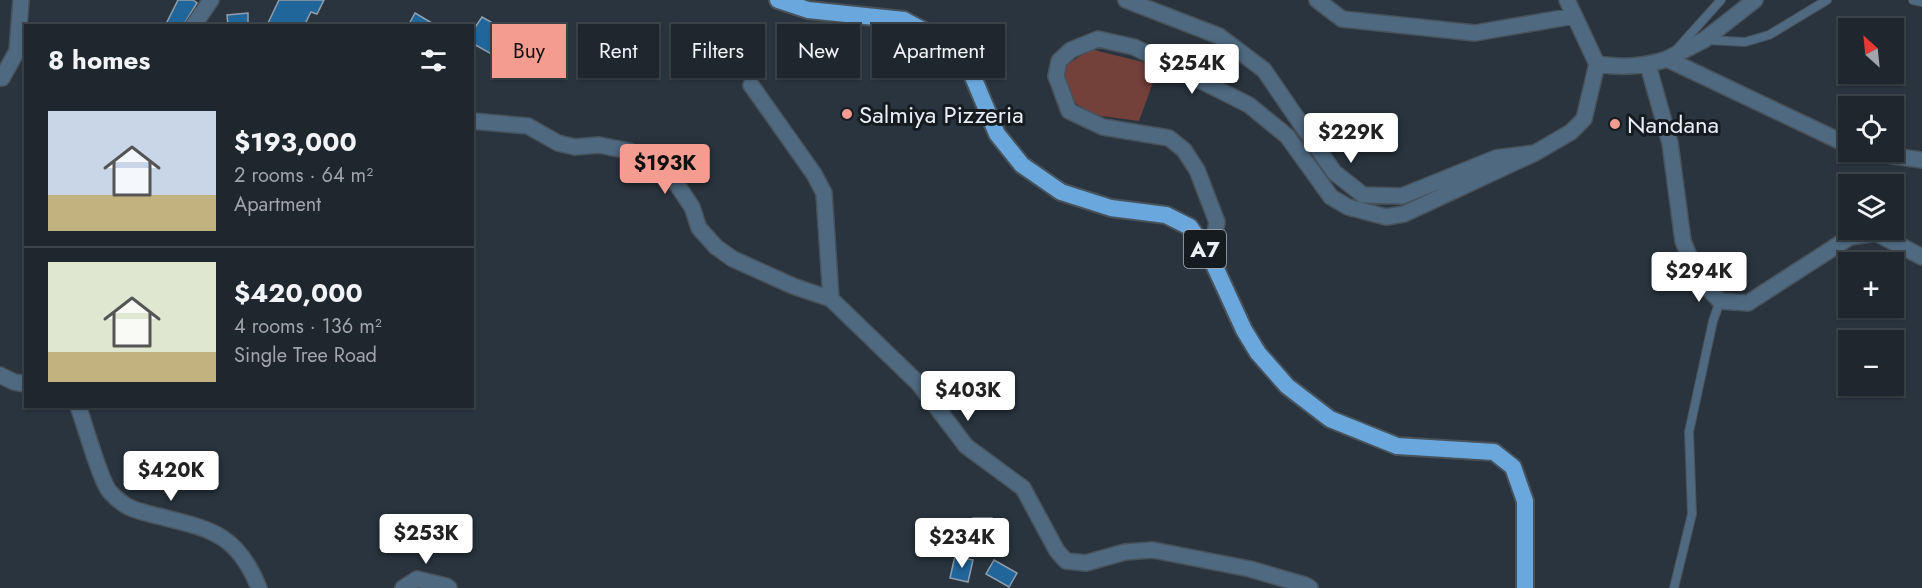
<!DOCTYPE html>
<meta charset="utf-8">
<style>
:root{--surface:#1f272e;--page:#272f36;--text:#f1f3f6;--muted:#a1a5aa;--line:#3c444a;--accent:#f59c91}
body{margin:0;font-family:Jost,sans-serif;background:var(--page);color:var(--text);height:100vh;display:flex;flex-direction:column;font-size:22px;white-space:nowrap}
*{box-sizing:border-box;margin:0}
p{font-size:20px;color:var(--muted)}
.icon{flex:none;width:33px;height:33px;fill:none;stroke:currentColor;stroke-width:2;stroke-linecap:round;stroke-linejoin:round}
.map{position:relative;flex:1;overflow:hidden}
.drawer{position:absolute;left:24px;top:24px;width:450px;height:384px;display:flex;flex-direction:column;background:var(--surface);border-radius:0px;box-shadow:0 2px 4px #0004,0 0 0 2px var(--line)}
.drawer>*{flex:none}
.top-card{position:absolute;left:492px;top:24px;width:570px;height:54px;display:flex;gap:12px}
.needle{width:39px;rotate:333deg}
.tools{position:absolute;left:1838px;top:18px;display:grid;gap:12px}
.tools a{display:grid;place-items:center;width:66px;height:66px;border-radius:0px;background:var(--surface);box-shadow:0 2px 4px #0004,0 0 0 2px var(--line);font-size:30px}
.price{position:absolute;translate:-50% -51px;padding:0 14px;border-radius:6px;background:#fff;color:#222;font-size:20px;line-height:39px;filter:drop-shadow(0 2px 3px #0008)}
.price::after{content:'';position:absolute;left:50%;top:36px;width:18px;height:14px;margin-left:-9px;background:inherit;clip-path:polygon(0 0,100% 0,50% 100%)}
.price.active{background:var(--accent);color:#111}
ul{padding:0;list-style:none}
li{display:flex;align-items:center;gap:18px;height:150px;padding:0 24px}
li+li{border-top:2px solid var(--line)}
li span{display:grid;place-items:center;flex:none;width:168px;height:120px;border-radius:0px;color:#555}
li>.icon{margin-inline-start:auto}
span .icon{width:72px;height:72px;fill:#fffc;stroke-width:1}
li b{font-size:26px}
h2{display:flex;justify-content:space-between;align-items:center;height:72px;padding:0 24px;font-size:26px}
.pill{padding:0 21px;border-radius:0px;background:var(--surface);box-shadow:0 2px 4px #0004,0 0 0 2px var(--line);font-size:21px;line-height:54px}
.pill.active{background:var(--accent);color:#111}
.map>svg:first-child{display:block}
.green{fill:#73403a}
.building{fill:#20669b;stroke:#919eab;stroke-width:1.5}
.lines{fill:none;stroke-linecap:round;stroke-linejoin:round}
.service-casing{stroke:#48525b;stroke-width:10}
.minor-casing{stroke:#48525b;stroke-width:18}
.trunk-casing{stroke:#48525b;stroke-width:20}
.service{stroke:#4e6980;stroke-width:8}
.minor{stroke:#4e6980;stroke-width:15}
.trunk{stroke:#6aa7dc;stroke-width:16}
.poi-dot{fill:#f59c91;stroke:#161b20;stroke-width:2}
.labels{text-anchor:middle;dominant-baseline:central;stroke-width:6;stroke-linejoin:round;paint-order:stroke}
.shield{fill:#161b20;stroke:#a9afb6;stroke-width:1.5}
.shield-label{font-size:22px;font-weight:bold;fill:#e8eff6}
.poi-label{font-size:24px;fill:#e8eff6;stroke:#161b20;text-anchor:start}
</style>
<div class="map">
<svg width="1922" height="588" viewBox="0 0 1922 588">
<rect width="100%" height="100%" fill="#29343e"/>
<path class="green" d="M 1090,49 L 1159,66 L 1139,121 L 1094,115 L 1069,99 L 1063,68 Z"/>
<path class="building" d="M 178,0 L 193,0 L 197,3 L 183,26 L 165,26 Z
M 279,0 L 324,0 L 317,14 L 311,12 L 304,26 L 275,26 L 268,23 Z
M 248,13 L 248,26 L 228,26 L 227,15 Z
M 415,13 L 437,26 L 408,26 Z
M 482,17 L 539,49 L 525,73 L 472,43 L 472,32 Z
M 973,518 L 992,518 L 992,542 L 973,542 Z
M 955,556 L 973,560 L 968,582 L 950,578 Z
M 994,560 L 1017,573 L 1009,587 L 986,574 Z"/>
<g class="lines">
<defs>
<path id="service" d="M 1913,0 L 1922,2
M 1708,40 L 1745,42 L 1769,35 L 1827,0
M 1677,49 L 1721,0
M 1674,588 L 1692,514 L 1689,432 L 1713,321 L 1720,301"/>
<path id="minor" d="M 1126,0 L 1219,36 L 1264,70 L 1334,172 L 1363,195 L 1402,196 L 1496,158 L 1535,153 L 1571,132 L 1584,119 L 1597,64
M 1317,0 L 1342,19 L 1475,33 L 1574,16
M 1567,0 L 1597,64 C 1622,68 1644,67 1667,59 L 1848,145
M 193,26 L 211,0
M 1667,59 L 1704,40 L 1755,0
M 1648,65 L 1670,143 L 1683,241 L 1698,278 L 1720,301 L 1748,303 L 1850,237 L 1876,233 L 1922,257
M 0,78 L 2,78 L 17,51 L 21,0
M 751,85 L 814,174 L 824,193 L 831,299 L 919,384 L 966,446 L 1023,488 L 1057,551 L 1066,561 L 1086,563 L 1125,552 L 1153,550 L 1250,569 L 1305,585 L 1310,588
M 472,121 L 528,126 L 558,143 L 575,147 L 599,145 L 629,151 L 668,171 L 692,207 L 699,228 L 716,247 L 733,259 L 793,286 L 831,299
M 1866,152 L 1922,160
M 1211,258 L 1217,222 L 1197,170 L 1184,150 L 1169,138 L 1103,127 L 1069,111 L 1056,76 L 1059,61 L 1071,50 L 1098,39 L 1134,47 L 1249,105 L 1287,136 L 1331,197 L 1348,207 L 1386,217 L 1404,214 L 1535,153
M 0,375 L 14,382 L 26,384
M 78,406 C 84,422 101,483 110,492 C 127,510 135,510 158,516 C 210,529 237,533 259,588
M 403,588 L 417,579 L 446,586 L 449,588"/>
<path id="trunk" d="M 778,0 L 808,10 L 904,20 L 947,43 L 968,65 L 997,134 L 1022,165 L 1061,192 L 1111,208 L 1166,215 L 1190,227 L 1211,258 L 1244,330 L 1258,353 L 1287,386 L 1330,419 L 1397,446 L 1494,452 L 1513,467 L 1525,501 L 1525,588"/>
</defs>
<use href="#service" class="service-casing"/>
<use href="#minor" class="minor-casing"/>
<use href="#trunk" class="trunk-casing"/>
<use href="#service" class="service"/>
<use href="#minor" class="minor"/>
<use href="#trunk" class="trunk"/>
</g>
<g class="poi-dot">
<circle cx="847" cy="114" r="6"/>
<circle cx="1615" cy="124" r="6"/>
</g>
<g class="labels">
<rect class="shield" x="1184" y="230" width="42" height="38" rx="4.5"/>
<g class="shield-label">
<text x="1205" y="249">A7</text>
</g>
<g class="poi-label">
<text x="859" y="114">Salmiya Pizzeria</text>
<text x="1627" y="124">Nandana</text>
</g>
</g>
</svg>
<div class="tools">
<a><svg class="needle" viewBox="-14 -14 28 28"><path d="M0-13l5 13h-10z" fill="#e53935"/><path d="M0 13l5-13h-10z" fill="#a1a5aa"/></svg></a>
<a><svg class="icon" aria-label="locate" viewBox="0 0 24 24"><circle cx="12" cy="12" r="6"/><path d="M12 2v4M12 18v4M2 12h4M18 12h4"/></svg></a>
<a><svg class="icon" aria-label="layers" viewBox="0 0 24 24"><path d="M12 4l9 5-9 5-9-5zM3 14l9 5 9-5"/></svg></a>
<a>+</a>
<a>−</a>
</div>
<b class="price" style="left:1192px;top:95px">$254K</b>
<b class="price" style="left:1351px;top:164px">$229K</b>
<b class="price active" style="left:665px;top:195px">$193K</b>
<b class="price" style="left:1699px;top:303px">$294K</b>
<b class="price" style="left:968px;top:422px">$403K</b>
<b class="price" style="left:171px;top:502px">$420K</b>
<b class="price" style="left:426px;top:565px">$253K</b>
<b class="price" style="left:962px;top:569px">$234K</b>
<div class="top-card">
<a class="pill active">Buy</a>
<a class="pill">Rent</a>
<a class="pill">Filters</a>
<a class="pill">New</a>
<a class="pill">Apartment</a>
</div>
<section class="drawer">
<h2>8 homes<svg class="icon" aria-label="filters" viewBox="0 0 24 24"><path d="M4 7h16M4 17h16"/><circle cx="9" cy="7" r="2"/><circle cx="15" cy="17" r="2"/></svg></h2>
<ul>
<li><span style="background:linear-gradient(#c9d6e8 70%,#c2b280 0)"><svg class="icon" aria-label="home" viewBox="0 0 24 24"><path d="M3 11l9-7 9 7M6 9v11h12V9"/></svg></span><div><b>$193,000</b><p>2 rooms · 64 m²</p><p>Apartment</p></div></li>
<li><span style="background:linear-gradient(#dfe7d0 75%,#c2b280 0)"><svg class="icon" aria-label="home" viewBox="0 0 24 24"><path d="M3 11l9-7 9 7M6 9v11h12V9"/></svg></span><div><b>$420,000</b><p>4 rooms · 136 m²</p><p>Single Tree Road</p></div></li>
</ul>
</section>
</div>
